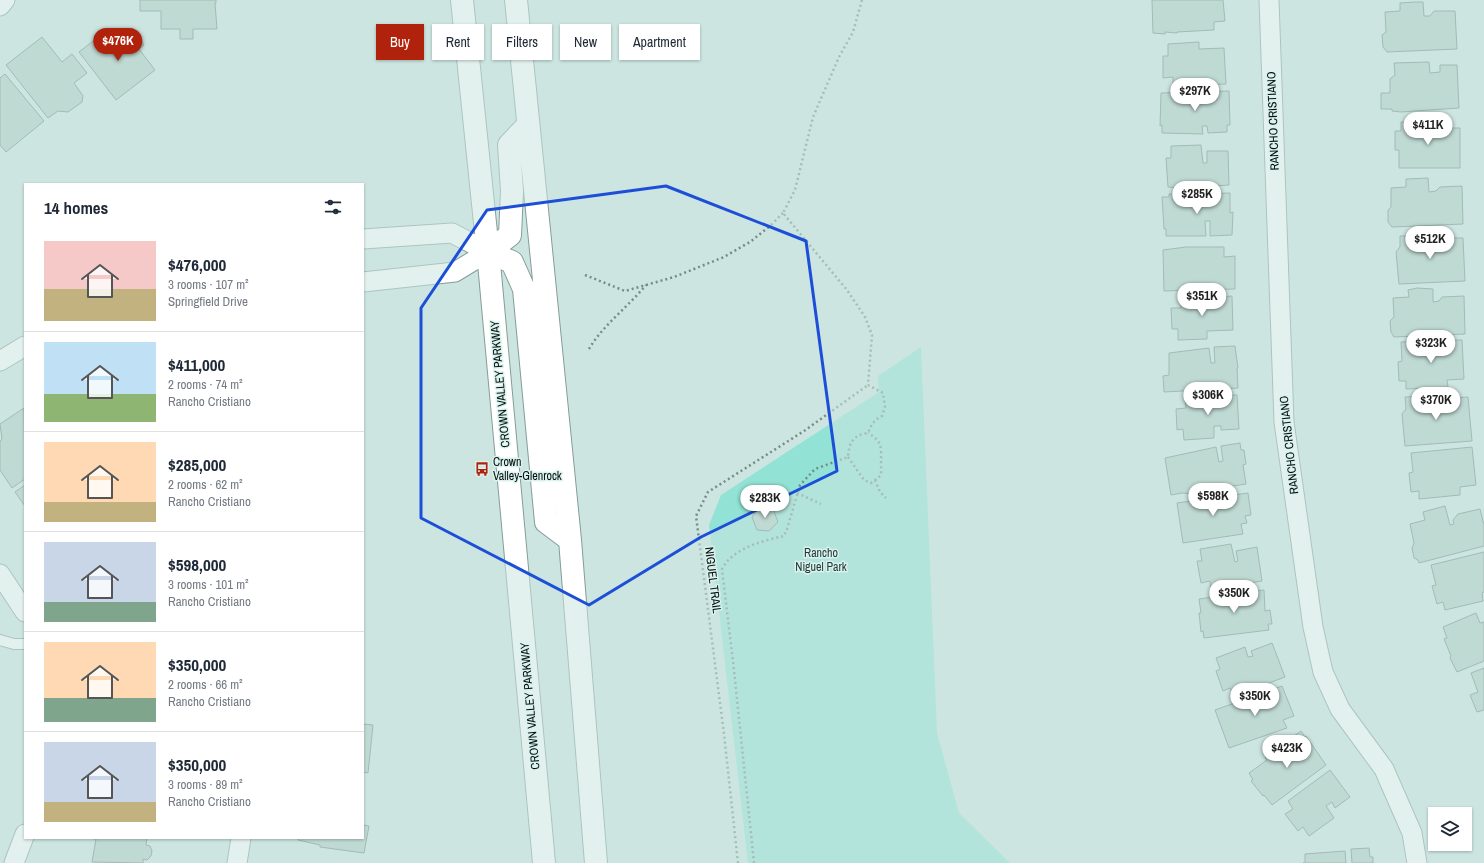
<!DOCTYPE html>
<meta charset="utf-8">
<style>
:root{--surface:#fff;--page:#f6f6f7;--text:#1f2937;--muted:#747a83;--line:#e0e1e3;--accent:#b0220b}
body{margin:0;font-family:"Archivo Narrow",sans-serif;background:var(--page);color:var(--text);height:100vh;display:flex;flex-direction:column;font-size:15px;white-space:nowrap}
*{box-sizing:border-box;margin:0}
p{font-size:13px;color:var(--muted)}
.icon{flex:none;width:22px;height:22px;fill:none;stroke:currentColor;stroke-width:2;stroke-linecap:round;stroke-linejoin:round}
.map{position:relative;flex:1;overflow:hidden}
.drawer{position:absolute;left:24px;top:183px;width:340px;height:656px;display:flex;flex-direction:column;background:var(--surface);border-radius:0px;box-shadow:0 1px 3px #0004}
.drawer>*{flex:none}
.top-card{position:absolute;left:376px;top:24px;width:380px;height:36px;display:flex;gap:8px}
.buttons{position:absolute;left:1428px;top:807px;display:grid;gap:8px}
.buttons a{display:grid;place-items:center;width:44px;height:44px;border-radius:0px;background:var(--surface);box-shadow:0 1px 3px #0004;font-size:20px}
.price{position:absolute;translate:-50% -34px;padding:0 9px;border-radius:14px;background:#fff;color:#222;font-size:13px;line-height:26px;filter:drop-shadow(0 1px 2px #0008)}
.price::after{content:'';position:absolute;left:50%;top:24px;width:12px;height:9px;margin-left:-6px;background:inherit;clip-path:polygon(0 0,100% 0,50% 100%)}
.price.on{background:var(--accent);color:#fff}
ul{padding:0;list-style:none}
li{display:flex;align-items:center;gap:12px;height:100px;padding:0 20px}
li+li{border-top:1px solid var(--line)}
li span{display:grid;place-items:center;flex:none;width:112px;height:80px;border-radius:0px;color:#555}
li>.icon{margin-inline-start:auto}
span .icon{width:48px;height:48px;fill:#fffc;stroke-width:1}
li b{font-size:17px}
h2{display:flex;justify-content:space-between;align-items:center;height:48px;padding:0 20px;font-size:17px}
.tag{padding:0 14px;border-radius:0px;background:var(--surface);box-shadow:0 1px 3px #0004;font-size:14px;line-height:36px}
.tag.on{background:var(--accent);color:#fff}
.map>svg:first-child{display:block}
.green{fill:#92e3d5}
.building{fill:#b0c9c4;stroke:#708782}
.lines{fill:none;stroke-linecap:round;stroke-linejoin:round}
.lane-casing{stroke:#859d98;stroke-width:12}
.street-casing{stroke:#859d98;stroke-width:21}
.primary-casing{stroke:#859d98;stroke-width:24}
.path{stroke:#798b87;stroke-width:2.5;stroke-dasharray:2 3;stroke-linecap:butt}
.lane{stroke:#fff;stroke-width:10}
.street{stroke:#fff;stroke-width:19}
.primary{stroke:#fff;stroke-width:22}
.marked{fill:none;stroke:#1d4ed8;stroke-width:3;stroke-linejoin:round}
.labels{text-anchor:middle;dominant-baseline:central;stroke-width:3;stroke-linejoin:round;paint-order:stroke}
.street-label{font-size:12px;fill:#07100e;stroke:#d9f2ed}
.poi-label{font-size:12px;fill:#07100e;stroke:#d9f2ed;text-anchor:start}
.park-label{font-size:12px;fill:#223935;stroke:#d9f2ed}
</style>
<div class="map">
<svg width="1484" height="863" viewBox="0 0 1484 863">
<rect width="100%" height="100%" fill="#cce5e0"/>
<path class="green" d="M 921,347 L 937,733 L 959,813 L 1010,863 L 748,863 L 709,525 L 721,495 L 879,392 L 878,376 Z"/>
<path class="building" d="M 140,0 L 216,0 L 216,3 L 215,3 L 217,29 L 193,29 L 193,39 L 180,39 L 180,29 L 161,29 L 161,11 L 140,11 Z
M 1152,0 L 1223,0 L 1225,21 L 1214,22 L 1214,30 L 1177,32 L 1177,33 L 1165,32 L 1165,34 L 1153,33 Z
M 1415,2 L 1423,2 L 1424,16 L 1430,16 L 1434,11 L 1455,11 L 1457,49 L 1387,52 L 1383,47 L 1382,35 L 1386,32 L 1385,12 L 1400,11 L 1400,3 Z
M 132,28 L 144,45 L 139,49 L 155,70 L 116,100 L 79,52 L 101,35 L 105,41 L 113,34 L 117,39 Z
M 42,37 L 62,62 L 72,54 L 87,73 L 74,83 L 83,96 L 82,102 L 68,112 L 58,111 L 48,118 L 6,65 Z
M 1199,42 L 1199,49 L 1224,48 L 1226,84 L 1173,86 L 1173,77 L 1163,78 L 1163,56 L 1168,56 L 1168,44 Z
M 1429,62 L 1430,73 L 1440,72 L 1440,65 L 1457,65 L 1459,108 L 1401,112 L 1392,111 L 1392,109 L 1381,109 L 1381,93 L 1390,93 L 1390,79 L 1395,75 L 1394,63 Z
M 5,74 L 44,121 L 6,152 L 0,145 L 0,78 Z
M 1229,91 L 1230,125 L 1227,125 L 1227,132 L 1208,133 L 1207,126 L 1202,126 L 1203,134 L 1162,133 L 1162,125 L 1160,126 L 1161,93 Z
M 1425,121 L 1440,121 L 1440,128 L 1460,128 L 1460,168 L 1399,168 L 1399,150 L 1395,150 L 1395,131 L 1401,131 L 1401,122 Z
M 1201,145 L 1203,163 L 1207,163 L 1207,151 L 1228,151 L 1229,185 L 1190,188 L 1190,189 L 1168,187 L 1166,158 L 1171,158 L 1171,146 Z
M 1428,178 L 1429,192 L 1436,191 L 1440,187 L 1462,186 L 1463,224 L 1392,227 L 1388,222 L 1388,210 L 1391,207 L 1391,188 L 1406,187 L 1406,179 Z
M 1230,193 L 1230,213 L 1233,212 L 1232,235 L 1210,236 L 1210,221 L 1205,221 L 1206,236 L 1166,236 L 1166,229 L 1164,229 L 1162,197 L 1169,197 L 1169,194 L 1176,194 L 1176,195 Z
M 1436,235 L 1436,245 L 1446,245 L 1446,238 L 1463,238 L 1465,281 L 1399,284 L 1396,252 L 1400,247 L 1400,236 Z
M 1186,247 L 1224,247 L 1224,257 L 1235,256 L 1235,289 L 1164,291 L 1163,250 Z
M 1417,288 L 1433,289 L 1433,302 L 1439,301 L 1442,297 L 1464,296 L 1465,334 L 1394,337 L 1391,332 L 1390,321 L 1394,317 L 1393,298 L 1409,297 L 1408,290 Z
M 1196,296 L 1196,299 L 1232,296 L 1233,330 L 1207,331 L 1207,339 L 1178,340 L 1178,329 L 1172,329 L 1171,308 L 1181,308 L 1181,299 Z
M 1462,340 L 1464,379 L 1447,380 L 1448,387 L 1406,389 L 1406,381 L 1399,381 L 1398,362 L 1402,361 L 1401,342 Z
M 1235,346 L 1238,368 L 1237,368 L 1238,388 L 1164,392 L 1163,376 L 1169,375 L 1169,353 L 1209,348 L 1211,363 L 1215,363 L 1214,347 Z
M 1231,395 L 1237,395 L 1239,429 L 1221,430 L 1221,426 L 1214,426 L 1214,438 L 1184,440 L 1183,429 L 1177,430 L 1176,409 L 1186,408 L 1185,399 Z
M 1441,395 L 1441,405 L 1452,405 L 1451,398 L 1468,397 L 1472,441 L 1405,446 L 1402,414 L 1406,409 L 1405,397 Z
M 24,408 L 25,479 L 12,488 L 0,470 L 0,441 L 2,439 L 0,424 Z
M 1240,443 L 1241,450 L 1244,450 L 1246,464 L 1243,465 L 1246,484 L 1194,492 L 1194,494 L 1182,493 L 1171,495 L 1165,458 L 1216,447 L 1219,462 L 1223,461 L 1221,446 Z
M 1472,447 L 1476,485 L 1460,487 L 1460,495 L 1419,499 L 1419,491 L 1411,492 L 1409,473 L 1413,472 L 1411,453 Z
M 25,485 L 25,506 L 15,492 Z
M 1248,493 L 1251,515 L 1245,516 L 1247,523 L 1241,524 L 1243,534 L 1183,543 L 1177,503 Z
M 1445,506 L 1450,525 L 1454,524 L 1453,520 L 1458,514 L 1480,509 L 1484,525 L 1484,546 L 1419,563 L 1418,560 L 1414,558 L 1412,548 L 1414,543 L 1410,524 L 1425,520 L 1423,512 Z
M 760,507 L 773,509 L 778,522 L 769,531 L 757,530 L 752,517 Z
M 1231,544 L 1235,562 L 1238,561 L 1236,551 L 1257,547 L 1262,581 L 1211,589 L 1210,581 L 1201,583 L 1197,561 L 1202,561 L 1200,549 Z
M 1484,552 L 1484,592 L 1482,593 L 1483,601 L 1445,610 L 1443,602 L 1437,604 L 1432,586 L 1436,585 L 1431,565 Z
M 1264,590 L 1265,611 L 1270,610 L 1272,624 L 1268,624 L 1269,630 L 1204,638 L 1203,631 L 1201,632 L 1199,613 L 1201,613 L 1199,599 Z
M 1476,613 L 1480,623 L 1484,622 L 1484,661 L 1457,672 L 1450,658 L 1451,656 L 1444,639 L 1447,638 L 1443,627 Z
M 1272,643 L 1285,677 L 1234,696 L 1230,688 L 1223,691 L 1216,671 L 1220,669 L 1216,658 L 1245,647 L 1248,657 L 1253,656 L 1251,651 Z
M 1484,668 L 1484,710 L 1477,712 L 1470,695 L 1478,692 L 1471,673 Z
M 1282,686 L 1294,716 L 1283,720 L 1287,728 L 1229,748 L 1215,710 Z
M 363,724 L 373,725 L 368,773 L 363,772 Z
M 1301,731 L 1305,737 L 1306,736 L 1326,765 L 1272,805 L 1264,795 L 1263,796 L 1251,781 L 1253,780 L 1249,773 L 1267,760 L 1265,758 L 1280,747 L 1285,754 L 1290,751 L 1284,743 Z
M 1330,770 L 1350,797 L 1335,808 L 1332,802 L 1326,806 L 1334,818 L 1309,836 L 1303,827 L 1298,831 L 1285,814 L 1293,809 L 1288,801 Z
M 363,825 L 369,826 L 364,853 L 320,847 L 320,845 L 298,840 L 298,838 L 363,838 Z
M 88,838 L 147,838 L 146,845 L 150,846 L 152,851 L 151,856 L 147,860 L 143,859 L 143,863 L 92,862 L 96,839 Z
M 1369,848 L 1370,857 L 1373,857 L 1373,863 L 1352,863 L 1351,849 Z
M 1345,851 L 1346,863 L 1303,863 L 1305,862 L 1305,854 Z"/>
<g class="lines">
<defs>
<path id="lane" d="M 0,640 L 14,644 L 25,644"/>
<path id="street" d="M 1269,0 L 1284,422 L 1313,627 L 1323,672 L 1340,709 L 1384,769 L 1412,833 L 1417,863
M 0,6 L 5,0
M 363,239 L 452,233 L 488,252
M 363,282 L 455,272 L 488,252
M 0,361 L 25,346
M 0,574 L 25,612
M 14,863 L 25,834
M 237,863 L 241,838"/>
<path id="primary" d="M 462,0 L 488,252 L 544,863
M 516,0 L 570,540 L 596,863
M 488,252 L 512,262 L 524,289 L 546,522 L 570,540
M 488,252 L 510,235 L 512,191 L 509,145 L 527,126"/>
</defs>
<use href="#lane" class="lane-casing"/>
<use href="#street" class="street-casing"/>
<use href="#primary" class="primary-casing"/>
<path class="path" d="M 862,0 L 853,32 L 839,57 L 813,117 L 795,190 L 783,213 L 847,290 L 865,317 L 872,335 L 868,385
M 585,275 L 625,291 L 674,277 L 724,257 L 750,242 L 770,226 L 783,213
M 589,349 C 603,325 628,307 646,285
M 848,457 L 864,480 L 871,483 C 883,475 881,476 881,463 C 881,447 883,442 868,433
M 875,480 L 880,492 L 886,498
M 797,493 L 821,504
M 738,863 L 724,734 L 696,516 L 708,492 L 804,431 L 868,385
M 754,863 L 734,670 L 722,569 C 733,548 762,541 784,536 L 787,529 L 800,485 L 815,469 L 848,457 C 849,443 853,435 868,433 C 871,425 874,420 882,416 L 885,407 L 883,393 L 868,385"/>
<use href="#lane" class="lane"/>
<use href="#street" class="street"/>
<use href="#primary" class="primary"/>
</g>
<path d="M0 0H1484V863H0ZM 666,186 L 806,241 L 837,471 L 701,537 L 589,605 L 421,518 L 421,308 L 487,210 Z" fill="#cce5e0" fill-opacity=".55" fill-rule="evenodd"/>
<path class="marked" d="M 666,186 L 806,241 L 837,471 L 701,537 L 589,605 L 421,518 L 421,308 L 487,210 Z"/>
<defs>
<symbol id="bus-bare" viewBox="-9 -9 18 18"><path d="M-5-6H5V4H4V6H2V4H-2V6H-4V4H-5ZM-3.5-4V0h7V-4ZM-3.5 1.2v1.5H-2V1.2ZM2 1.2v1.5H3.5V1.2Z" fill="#b0220b" stroke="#d9f2ed" stroke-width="2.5" paint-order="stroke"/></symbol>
</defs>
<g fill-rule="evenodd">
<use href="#bus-bare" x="472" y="459" width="20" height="20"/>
</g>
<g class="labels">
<g class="street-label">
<text transform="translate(1273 121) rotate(-92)">RANCHO CRISTIANO</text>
<text transform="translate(500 384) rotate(-95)">CROWN VALLEY PARKWAY</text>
<text transform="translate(1289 445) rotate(-96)">RANCHO CRISTIANO</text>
<text transform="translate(713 580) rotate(83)">NIGUEL TRAIL</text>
<text transform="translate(530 706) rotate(-95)">CROWN VALLEY PARKWAY</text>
</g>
<g class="poi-label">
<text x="493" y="462">Crown<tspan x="493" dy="14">Valley-Glenrock</tspan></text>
</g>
<g class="park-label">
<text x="821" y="553">Rancho<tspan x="821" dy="14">Niguel Park</tspan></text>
</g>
</g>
</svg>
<div class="buttons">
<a><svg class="icon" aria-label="layers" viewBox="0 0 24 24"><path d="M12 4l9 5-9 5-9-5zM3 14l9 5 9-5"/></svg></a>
</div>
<b class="price on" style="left:118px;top:62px">$476K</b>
<b class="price" style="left:1195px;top:112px">$297K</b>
<b class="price" style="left:1428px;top:146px">$411K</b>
<b class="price" style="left:1197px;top:215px">$285K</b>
<b class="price" style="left:1430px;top:260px">$512K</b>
<b class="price" style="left:1202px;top:317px">$351K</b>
<b class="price" style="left:1431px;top:364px">$323K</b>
<b class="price" style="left:1208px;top:416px">$306K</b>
<b class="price" style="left:1436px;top:421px">$370K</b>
<b class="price" style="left:1213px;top:517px">$598K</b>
<b class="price" style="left:765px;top:519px">$283K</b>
<b class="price" style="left:1234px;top:614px">$350K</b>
<b class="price" style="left:1255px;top:717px">$350K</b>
<b class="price" style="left:1287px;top:769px">$423K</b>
<div class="top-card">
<a class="tag on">Buy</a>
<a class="tag">Rent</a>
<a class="tag">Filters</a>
<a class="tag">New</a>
<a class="tag">Apartment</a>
</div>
<section class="drawer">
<h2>14 homes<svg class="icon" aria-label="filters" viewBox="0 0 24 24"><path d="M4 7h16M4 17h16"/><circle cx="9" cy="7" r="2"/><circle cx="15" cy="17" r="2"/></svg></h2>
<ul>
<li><span style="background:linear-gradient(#f6c9c9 60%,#c2b280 0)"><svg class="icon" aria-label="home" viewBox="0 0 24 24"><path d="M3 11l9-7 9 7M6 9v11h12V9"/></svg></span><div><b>$476,000</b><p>3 rooms · 107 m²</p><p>Springfield Drive</p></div></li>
<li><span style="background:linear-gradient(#bfe0f5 65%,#8fb573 0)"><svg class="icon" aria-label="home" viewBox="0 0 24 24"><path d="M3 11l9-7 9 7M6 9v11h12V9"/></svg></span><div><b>$411,000</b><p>2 rooms · 74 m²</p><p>Rancho Cristiano</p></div></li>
<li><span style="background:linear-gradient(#ffd9b3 75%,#c2b280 0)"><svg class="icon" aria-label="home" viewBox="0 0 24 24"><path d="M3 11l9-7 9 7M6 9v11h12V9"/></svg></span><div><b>$285,000</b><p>2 rooms · 62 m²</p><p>Rancho Cristiano</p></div></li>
<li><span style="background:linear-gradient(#c9d6e8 75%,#7fa58c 0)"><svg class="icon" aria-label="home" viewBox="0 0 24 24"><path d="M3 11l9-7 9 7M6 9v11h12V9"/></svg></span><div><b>$598,000</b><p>3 rooms · 101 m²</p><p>Rancho Cristiano</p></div></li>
<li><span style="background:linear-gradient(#ffd9b3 70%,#7fa58c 0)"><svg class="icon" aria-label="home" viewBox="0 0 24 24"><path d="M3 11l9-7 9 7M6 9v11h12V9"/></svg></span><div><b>$350,000</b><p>2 rooms · 66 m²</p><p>Rancho Cristiano</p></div></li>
<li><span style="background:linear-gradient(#c9d6e8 75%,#c2b280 0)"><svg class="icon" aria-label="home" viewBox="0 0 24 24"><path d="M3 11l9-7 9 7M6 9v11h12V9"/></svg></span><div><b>$350,000</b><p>3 rooms · 89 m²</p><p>Rancho Cristiano</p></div></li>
</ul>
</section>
</div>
